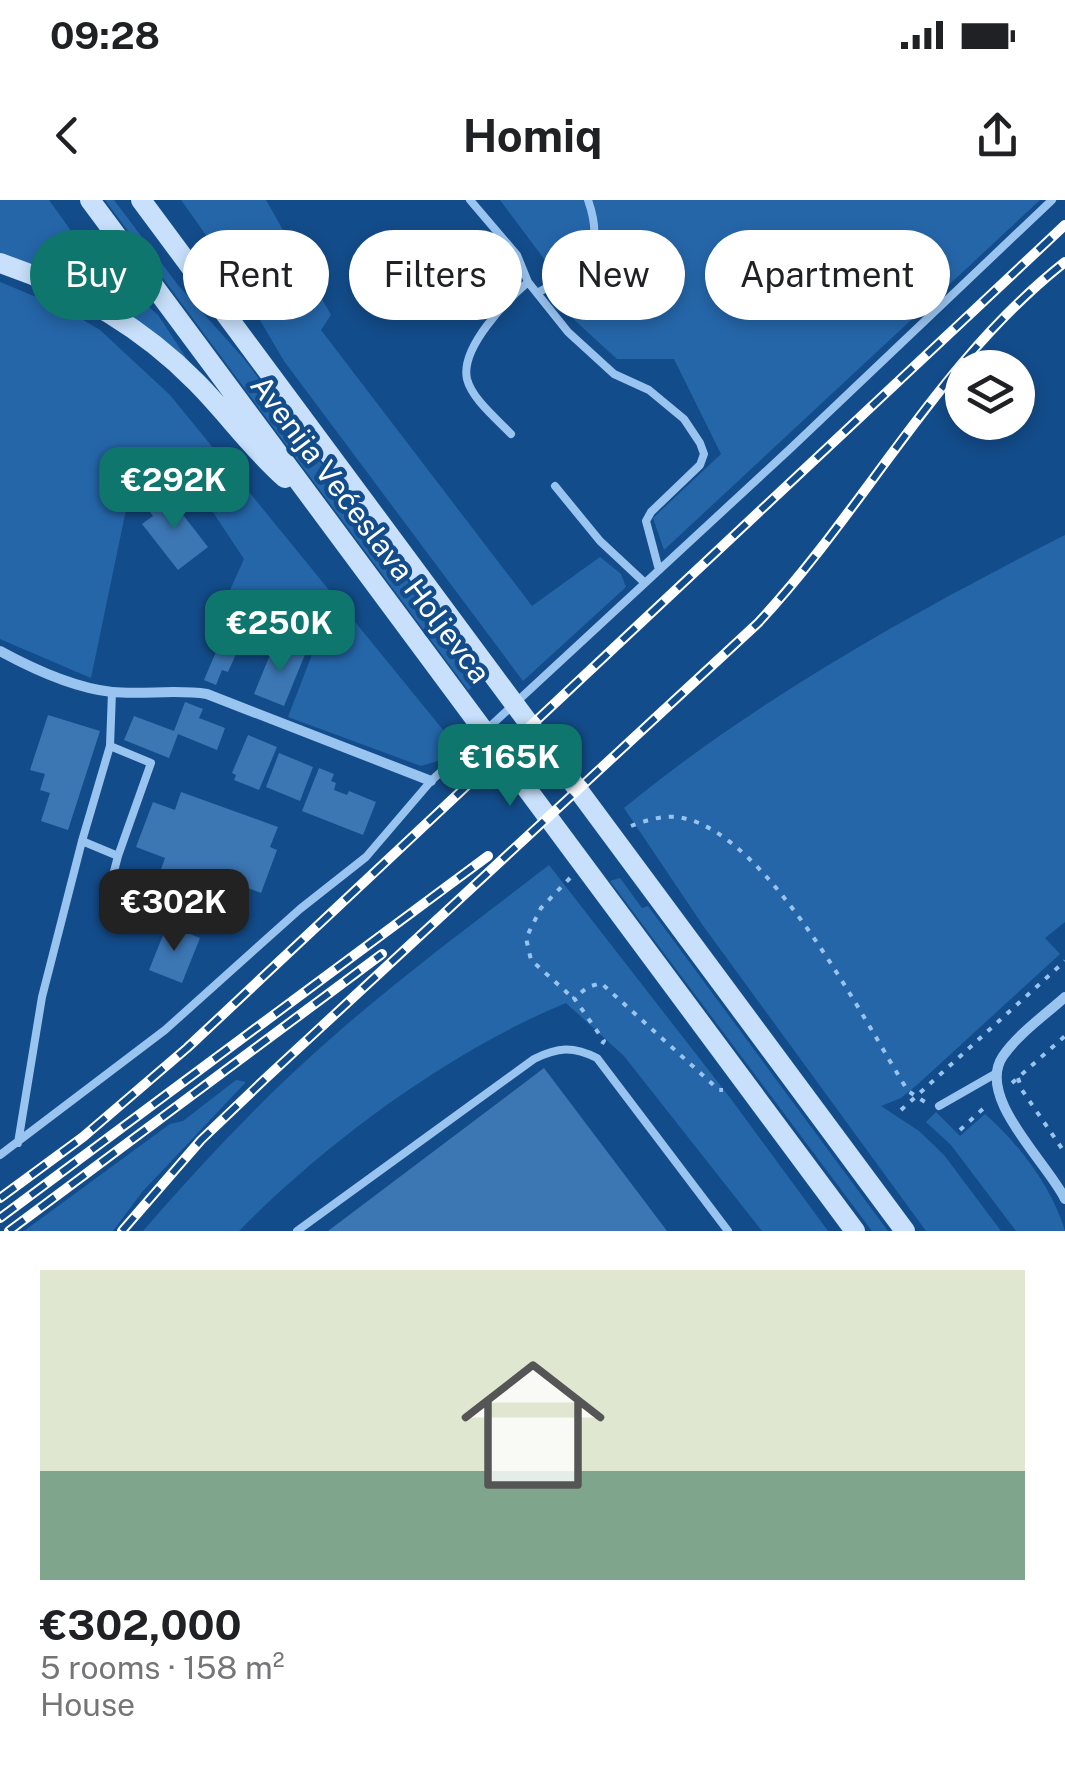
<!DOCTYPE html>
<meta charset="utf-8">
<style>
:root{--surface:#fff;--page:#f6f6f6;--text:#202124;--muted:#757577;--line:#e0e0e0;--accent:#0f766e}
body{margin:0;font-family:"Public Sans",sans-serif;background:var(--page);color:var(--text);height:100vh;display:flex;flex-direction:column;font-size:38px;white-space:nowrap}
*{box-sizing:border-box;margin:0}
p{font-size:32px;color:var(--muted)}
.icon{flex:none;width:55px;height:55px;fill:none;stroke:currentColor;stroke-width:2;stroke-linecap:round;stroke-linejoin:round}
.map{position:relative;height:1031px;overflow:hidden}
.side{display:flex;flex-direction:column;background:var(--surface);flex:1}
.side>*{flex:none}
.banner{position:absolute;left:30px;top:30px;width:1005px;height:90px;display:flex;gap:20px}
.tools{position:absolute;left:945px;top:150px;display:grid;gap:20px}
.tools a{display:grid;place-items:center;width:90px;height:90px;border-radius:50%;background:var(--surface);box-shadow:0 5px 15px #0003;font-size:50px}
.price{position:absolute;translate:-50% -85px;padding:0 22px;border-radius:20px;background:var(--accent);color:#fff;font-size:32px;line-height:65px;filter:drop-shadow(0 2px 5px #0008)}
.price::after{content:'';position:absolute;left:50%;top:60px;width:30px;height:22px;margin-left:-15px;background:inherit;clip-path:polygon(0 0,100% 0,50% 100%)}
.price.current{background:#222;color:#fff}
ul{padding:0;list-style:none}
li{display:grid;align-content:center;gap:20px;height:530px;padding:0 40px}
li+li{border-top:2px solid var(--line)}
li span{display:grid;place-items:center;height:310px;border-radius:0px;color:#555}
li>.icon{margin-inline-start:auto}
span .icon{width:180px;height:180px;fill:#fffc;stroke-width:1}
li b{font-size:42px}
.tag{padding:0 35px;border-radius:45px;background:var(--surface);box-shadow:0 5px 15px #0003;font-size:35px;line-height:90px}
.tag.current{background:var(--accent);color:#fff}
.status{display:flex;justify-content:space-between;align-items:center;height:70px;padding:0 50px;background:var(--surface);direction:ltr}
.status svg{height:28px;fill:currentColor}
header{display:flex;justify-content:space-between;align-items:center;height:130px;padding:0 40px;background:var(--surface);font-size:45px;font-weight:700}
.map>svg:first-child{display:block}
.green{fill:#2566a9}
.building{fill:#3c76b3}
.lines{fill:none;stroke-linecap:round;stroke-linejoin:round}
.path{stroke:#9ac4f0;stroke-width:4;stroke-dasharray:5 8;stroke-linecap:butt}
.lane{stroke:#9ac4f0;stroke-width:8}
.street{stroke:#9ac4f0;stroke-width:10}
.secondary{stroke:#c8e0fb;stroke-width:20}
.rail-casing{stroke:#fff;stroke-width:10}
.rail{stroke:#134c8a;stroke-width:6;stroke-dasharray:19;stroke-linecap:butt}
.labels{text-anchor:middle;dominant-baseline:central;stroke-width:9;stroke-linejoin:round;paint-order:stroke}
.street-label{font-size:30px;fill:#fff;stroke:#134c8a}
</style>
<div class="status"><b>09:28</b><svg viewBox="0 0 49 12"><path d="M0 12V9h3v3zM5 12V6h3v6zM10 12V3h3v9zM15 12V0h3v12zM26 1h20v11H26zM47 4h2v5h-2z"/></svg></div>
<header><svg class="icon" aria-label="back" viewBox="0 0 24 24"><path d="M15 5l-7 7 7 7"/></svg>Homiq<svg class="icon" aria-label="share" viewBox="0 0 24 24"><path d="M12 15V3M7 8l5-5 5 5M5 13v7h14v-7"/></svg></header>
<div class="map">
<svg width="1065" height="1031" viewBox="0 0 1065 1031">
<rect width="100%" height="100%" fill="#134c8a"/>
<path class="green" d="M 0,0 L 49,0 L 112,88 L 103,99 L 55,72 L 0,54 Z
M 105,0 L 114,0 L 178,85 L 245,160 L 457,448 L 455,454 L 476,485 L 468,490 Z
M 181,0 L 266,0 L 331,115 L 321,130 L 532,406 L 600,357 L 621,374 L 626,387 L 523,481 L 284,161 L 228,66 Z
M 500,0 L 1040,0 L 664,350 L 653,318 L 721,254 L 674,159 L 617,159 L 558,105 L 568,91 Z
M 0,82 L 63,108 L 100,130 L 170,195 L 457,547 L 441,560 L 421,566 L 288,517 L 321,431 L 230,390 L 244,359 L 171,249 L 137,257 L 91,478 L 0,439 Z
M 129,90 L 158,115 L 187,159 L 115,105 Z
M 1065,335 L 1065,722 L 1045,738 L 1060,754 L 918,884 L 901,898 L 881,906 L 919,931 L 944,955 L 1001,1031 L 926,1031 L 704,727 L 624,608 C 757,499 912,413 1065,335 Z
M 549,665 L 731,899 L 828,1031 L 762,1031 L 624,856 L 566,803 C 451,850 325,943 239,1031 L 143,1031 C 201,964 262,899 329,840 C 399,778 475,722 549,665 Z
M 620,678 L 642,708 L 648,706 L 888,1031 L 872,1031 L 610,681 Z
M 236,880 L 246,882 L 142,992 L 113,1031 L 24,1031 L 170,924 L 183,921 Z
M 936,912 L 960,936 L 985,914 C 1019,944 1052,987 1065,1031 L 1016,1031 L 951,945 L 926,922 Z"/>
<path class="building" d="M 166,293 L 208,347 L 178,370 L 142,324 L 153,316 L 147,308 Z
M 238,398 L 280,414 L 267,446 L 241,435 L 238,444 L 222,438 Z
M 221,440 L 226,442 L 223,448 L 236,454 L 228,472 L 222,470 L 216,485 L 204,480 Z
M 285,443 L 306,452 L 284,506 L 254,494 L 269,457 L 279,461 Z
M 185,502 L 203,509 L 199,518 L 225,528 L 217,550 L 178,534 L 169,558 L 124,540 L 134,516 L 174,531 Z
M 48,515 L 100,531 L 68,630 L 41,621 L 50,593 L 40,590 L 45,574 L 30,570 Z
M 248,535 L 277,547 L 259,590 L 234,580 L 236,575 L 232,573 Z
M 279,553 L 313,567 L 300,601 L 266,587 Z
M 319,568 L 334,574 L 331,581 L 336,583 L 334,590 L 347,595 L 349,591 L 376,602 L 363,635 L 302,611 Z
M 181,592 L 278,627 L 270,647 L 277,650 L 261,693 L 200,670 L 189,698 L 155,686 L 165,658 L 136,647 L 153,602 L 175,610 Z
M 167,725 L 200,738 L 182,783 L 149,770 Z
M 544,868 L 667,1031 L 328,1031 Z"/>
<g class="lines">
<path class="path" d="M 631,626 C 646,620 667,614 683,618 C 770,636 863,819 908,891 L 925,902
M 570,678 L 541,708 L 526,738 L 531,760 L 573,798
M 602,844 L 604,841 L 574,798 L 588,787 L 601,783 L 719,890 L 723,890
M 1018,878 L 1022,890 L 1065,953
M 1012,883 L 1065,836
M 901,910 L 1065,761
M 960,930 L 986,906"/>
<path class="lane" d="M 470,0 L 517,55 L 528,82 L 568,132 L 614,174 L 649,190 L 684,219 L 700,243 L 704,254 L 700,265 L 651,312 L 646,321 L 659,370
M 537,93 C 580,70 608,57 588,0
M 511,234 C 497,219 472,199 467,179 C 460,148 506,101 528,82
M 555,286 L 600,341 L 645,383
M 112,492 L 110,546 L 82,641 L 118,656 L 104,710 L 151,729
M 110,546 L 151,563 L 118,656
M 939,906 L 995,874
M 18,943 L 42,797 L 82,641
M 0,955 L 165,830 L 300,709 L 366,657 L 431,581 L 791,248 L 1052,0
M 297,1031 L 534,859 C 558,847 573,846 597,858 L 728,1031"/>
<path class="street" d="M 0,451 C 33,469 74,488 112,492 C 144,495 175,489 207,494 L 431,581
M 1065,797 C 1045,815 1018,834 1003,856 C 975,897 1047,962 1065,999"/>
<path class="secondary" d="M 90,0 L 855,1031
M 141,0 L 905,1031
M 0,63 C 74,88 141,126 196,182 C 227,213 252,249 285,278"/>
<defs>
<path id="rail" d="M 0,998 L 83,937 L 187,848 L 1065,25
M 0,1018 L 488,656
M 9,1031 L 382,754
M 122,1031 L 201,940 L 266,878 L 758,423 C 866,307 939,161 1065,62"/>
</defs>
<use href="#rail" class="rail-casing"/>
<use href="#rail" class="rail"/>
</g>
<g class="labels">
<g class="street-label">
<text transform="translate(371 329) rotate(53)">Avenija Većeslava Holjevca</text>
</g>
</g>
</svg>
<div class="tools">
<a><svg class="icon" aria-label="layers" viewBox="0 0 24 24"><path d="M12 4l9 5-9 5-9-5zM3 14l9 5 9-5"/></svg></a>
</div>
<b class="price" style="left:174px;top:332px">€292K</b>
<b class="price" style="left:280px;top:475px">€250K</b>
<b class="price" style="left:510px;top:609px">€165K</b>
<b class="price current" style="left:174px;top:754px">€302K</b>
<div class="banner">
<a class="tag current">Buy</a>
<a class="tag">Rent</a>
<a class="tag">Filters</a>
<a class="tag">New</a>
<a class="tag">Apartment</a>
</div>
</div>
<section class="side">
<ul>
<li><span style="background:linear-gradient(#dfe7d0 65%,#7fa58c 0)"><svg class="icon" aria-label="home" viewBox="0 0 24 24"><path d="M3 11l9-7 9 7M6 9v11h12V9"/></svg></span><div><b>€302,000</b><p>5 rooms · 158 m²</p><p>House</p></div></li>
</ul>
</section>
